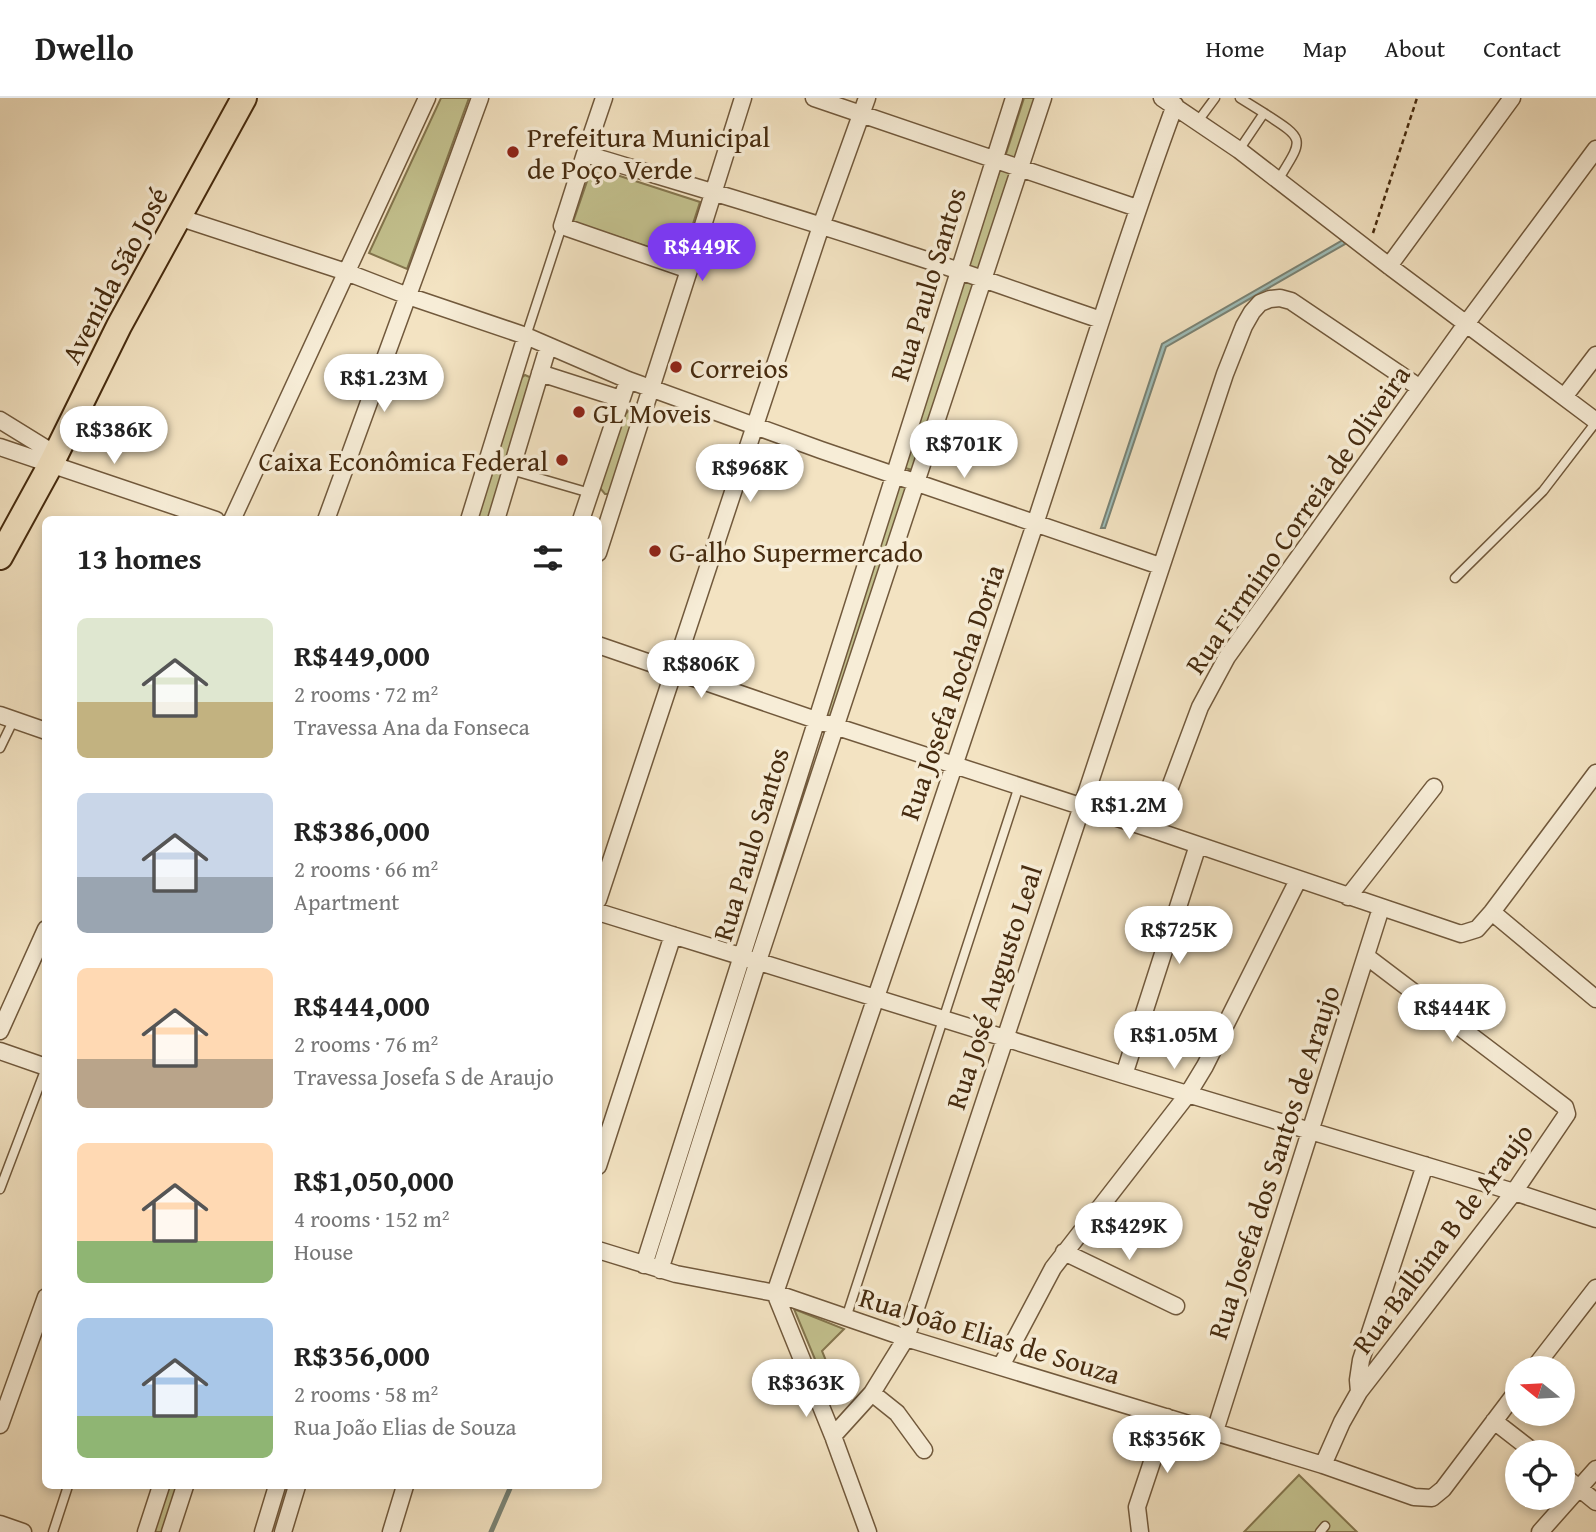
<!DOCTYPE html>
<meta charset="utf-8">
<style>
:root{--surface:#fff;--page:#f2f2f2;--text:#222;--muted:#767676;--line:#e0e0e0;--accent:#7c3aed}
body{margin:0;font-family:"Gentium Book Plus",serif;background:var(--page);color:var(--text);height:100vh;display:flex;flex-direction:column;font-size:26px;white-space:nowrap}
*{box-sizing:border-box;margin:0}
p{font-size:23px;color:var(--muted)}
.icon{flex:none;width:38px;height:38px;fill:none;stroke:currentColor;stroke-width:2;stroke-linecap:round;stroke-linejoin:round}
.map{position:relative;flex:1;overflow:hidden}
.sheet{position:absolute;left:42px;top:418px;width:560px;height:973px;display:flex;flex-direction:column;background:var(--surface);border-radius:10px;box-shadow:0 4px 10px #0003}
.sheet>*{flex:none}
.needle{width:46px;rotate:288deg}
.fabs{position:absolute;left:1505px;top:1258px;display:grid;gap:14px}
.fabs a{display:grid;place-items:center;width:70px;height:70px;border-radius:50%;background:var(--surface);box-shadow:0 4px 10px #0003;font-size:35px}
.price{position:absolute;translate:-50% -60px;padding:0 16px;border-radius:24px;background:#fff;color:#222;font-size:23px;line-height:46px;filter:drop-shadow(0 2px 4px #0008)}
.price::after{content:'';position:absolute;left:50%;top:42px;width:21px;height:16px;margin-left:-10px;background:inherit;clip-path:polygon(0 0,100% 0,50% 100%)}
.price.active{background:var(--accent);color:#fff}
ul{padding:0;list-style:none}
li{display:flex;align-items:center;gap:21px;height:175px;padding:0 35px}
li span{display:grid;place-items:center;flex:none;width:196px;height:140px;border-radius:10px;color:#555}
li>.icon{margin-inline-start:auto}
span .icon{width:84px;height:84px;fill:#fffc;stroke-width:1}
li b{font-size:30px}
h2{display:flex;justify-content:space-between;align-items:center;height:84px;padding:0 35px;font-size:30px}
header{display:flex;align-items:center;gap:42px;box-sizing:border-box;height:98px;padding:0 35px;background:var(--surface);border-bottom:2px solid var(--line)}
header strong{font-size:33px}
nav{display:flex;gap:38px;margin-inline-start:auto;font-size:24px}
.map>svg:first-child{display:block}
.green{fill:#c3c18e;stroke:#84764e;stroke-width:2}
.water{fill:#9dbdb9;stroke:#7a8375;stroke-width:2}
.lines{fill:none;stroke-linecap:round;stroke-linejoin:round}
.stream{stroke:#7a8375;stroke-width:5}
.lane-casing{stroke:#71593c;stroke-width:11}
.street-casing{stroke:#71593c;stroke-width:19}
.primary-casing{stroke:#462b0f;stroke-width:28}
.path{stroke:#462b0f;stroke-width:2.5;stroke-dasharray:5 3.5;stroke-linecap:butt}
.lane{stroke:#f7edd7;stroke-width:8}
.street{stroke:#f7edd7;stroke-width:16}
.primary{stroke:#f3e3c2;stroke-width:24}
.poi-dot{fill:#8f2418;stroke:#f7edd7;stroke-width:2.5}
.labels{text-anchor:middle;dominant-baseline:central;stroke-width:7;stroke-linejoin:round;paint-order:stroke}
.poi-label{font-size:28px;fill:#462b0f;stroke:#f7edd7;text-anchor:start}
.street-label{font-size:28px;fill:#462b0f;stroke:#f7edd7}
</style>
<header>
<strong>Dwello</strong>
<nav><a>Home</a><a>Map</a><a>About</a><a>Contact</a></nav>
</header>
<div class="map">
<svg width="1596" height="1434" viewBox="0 0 1596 1434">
<rect width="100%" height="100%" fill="#f3e3c2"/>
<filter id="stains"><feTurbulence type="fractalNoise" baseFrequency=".00286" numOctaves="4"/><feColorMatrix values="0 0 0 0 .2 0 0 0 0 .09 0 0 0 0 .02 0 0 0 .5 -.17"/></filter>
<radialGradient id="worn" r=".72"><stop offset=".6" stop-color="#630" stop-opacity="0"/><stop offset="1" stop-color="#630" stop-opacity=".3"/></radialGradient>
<path class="green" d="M 441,0 L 469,0 L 407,171 L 369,155 Z
M 1024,0 L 1038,0 L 1017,64 L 1005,59 Z
M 1001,68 L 1016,73 L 980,177 L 967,173 Z
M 592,69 L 700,104 L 682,160 L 573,124 Z
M 965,179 L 979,184 L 916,373 L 905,370 Z
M 525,277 L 534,281 L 509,358 L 499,361 L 497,357 L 520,281 Z
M 630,312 L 637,316 L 610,396 L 605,396 L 600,390 L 624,317 Z
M 494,371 L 499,371 L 504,380 L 490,422 L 474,422 Z
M 902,376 L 914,380 L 832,619 L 823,615 Z
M 794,1211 L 844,1231 L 822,1253 L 840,1297 L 832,1302 Z
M 1299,1377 L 1357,1434 L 1244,1434 Z
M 169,1388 L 177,1388 L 162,1434 L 154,1434 Z"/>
<path class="water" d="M 1343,142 L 1345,146 L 1166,249 L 1105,430 L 1101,430 L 1162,246 Z"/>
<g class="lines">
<path class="stream" d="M 491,1434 L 511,1388"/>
<defs>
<path id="lane" d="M 1240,0 L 1264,15
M 1198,23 L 1215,0
M 1239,52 L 1264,15 C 1306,42 1304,40 1278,82
M 526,238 L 562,128
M 511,372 L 590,395
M 1455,480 L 1543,393 L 1596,324
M 0,650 L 14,621
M 0,1091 L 46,970
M 846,1220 L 1019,688
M 53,1434 L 68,1388
M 1320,1434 L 1325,1428"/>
<path id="street" d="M 743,0 L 689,172 L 562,128 L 585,56 C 692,88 799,119 905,155 C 971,176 1036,200 1101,222
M 814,0 L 1137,110
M 1162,0 L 1239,52 L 1389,168 L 1596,323
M 585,56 L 604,0
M 178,119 L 346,174 L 408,198 L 526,238 L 628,282 L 821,352 L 1160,468
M 1389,168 L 1512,0
M 540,275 L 621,301
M 1564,299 L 1596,257
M 0,322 L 55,356
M 0,349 L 216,422
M 232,422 L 427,0
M 326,422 L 480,0
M 469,422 L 526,238
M 496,422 L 548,249
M 581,422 L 628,282
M 598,455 L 689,172
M 598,547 L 816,622 L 1154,732 L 1461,836 L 1477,831 L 1492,814 L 1596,675
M 0,617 L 46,633
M 1154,732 L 1200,609 L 1227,559 L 1466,226 L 1596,51
M 1348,799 L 1434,689
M 598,802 L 821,128 L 867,0
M 598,814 L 1124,977 L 1514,1094 L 1596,1121
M 1492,814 L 1596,901
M 0,933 L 46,831
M 0,953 L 46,969
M 1124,977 L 1198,747
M 598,1068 L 673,837
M 598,1152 L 676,1176 L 775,1195 L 906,1240 L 1323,1367 L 1414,1399 L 1432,1400 L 1443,1391 L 1517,1293
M 1064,1154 L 1176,1208
M 644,1167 L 1014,0
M 660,1172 L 758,863 L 1043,0
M 775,1195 C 863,939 950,683 1035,426 C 1081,286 1124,146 1175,7
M 775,1195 L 833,1338 L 868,1434
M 1001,1268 L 1053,1170 L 1188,996 L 1205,968 L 1298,782
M 1534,1270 L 1596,1190
M 1359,1294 L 1358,1282 L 1361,1262 L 1425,1067
M 872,1295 L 897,1315 L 924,1352
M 1494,1323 L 1534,1354
M 0,1327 L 46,1199
M 1215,1333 L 1381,810
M 833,1338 L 872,1295 L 906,1240 L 1225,276 L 1244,228 L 1252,214 L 1260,205 L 1270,201 L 1280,200 L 1291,203 L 1420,290
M 1323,1367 L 1342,1324 L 1359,1294 L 1514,1094 L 1567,1016 L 1565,1009 L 1366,858
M 1563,1377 L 1596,1404
M 0,1426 L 23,1434
M 146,1434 L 161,1388
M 170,1434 L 185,1388
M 263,1434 L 277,1388
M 283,1434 L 297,1388
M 391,1434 L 405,1388
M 1140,1434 L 1137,1409 L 1167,1319
M 1540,1434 L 1596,1371"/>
<path id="primary" d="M 0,459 L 51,366 L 119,228 L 244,0"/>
</defs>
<use href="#lane" class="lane-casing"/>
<use href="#street" class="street-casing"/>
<use href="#primary" class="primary-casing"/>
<path class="path" d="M 1373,135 L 1417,0"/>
<use href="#lane" class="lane"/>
<use href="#street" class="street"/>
<use href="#primary" class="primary"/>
</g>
<g class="poi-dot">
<circle cx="513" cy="54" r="7"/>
<circle cx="676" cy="269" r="7"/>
<circle cx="579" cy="314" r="7"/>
<circle cx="562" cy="362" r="7"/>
<circle cx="655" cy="453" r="7"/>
</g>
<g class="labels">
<g class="poi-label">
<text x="527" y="38">Prefeitura Municipal<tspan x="527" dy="32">de Poço Verde</tspan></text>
<text x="690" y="269">Correios</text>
<text x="593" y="314">GL Moveis</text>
<text x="548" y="362" text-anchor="end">Caixa Econômica Federal</text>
<text x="669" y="453">G-alho Supermercado</text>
</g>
<g class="street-label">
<text transform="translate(114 177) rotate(-62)">Avenida São José</text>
<text transform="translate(927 186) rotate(-73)">Rua Paulo Santos</text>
<text transform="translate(1297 421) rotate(-55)">Rua Firmino Correia de Oliveira</text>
<text transform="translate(951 594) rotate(-71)">Rua Josefa Rocha Doria</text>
<text transform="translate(750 746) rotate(-73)">Rua Paulo Santos</text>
<text transform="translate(993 889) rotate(-72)">Rua José Augusto Leal</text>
<text transform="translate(1273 1064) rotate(-72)">Rua Josefa dos Santos de Araujo</text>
<text transform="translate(1442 1140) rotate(-53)">Rua Balbina B de Araujo</text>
<text transform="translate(990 1237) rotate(17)">Rua João Elias de Souza</text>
</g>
</g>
<rect width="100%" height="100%" filter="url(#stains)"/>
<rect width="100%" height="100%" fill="url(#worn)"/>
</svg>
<div class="fabs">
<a><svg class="needle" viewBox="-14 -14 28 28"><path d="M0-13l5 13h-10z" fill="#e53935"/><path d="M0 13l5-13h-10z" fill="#767676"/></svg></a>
<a><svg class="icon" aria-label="locate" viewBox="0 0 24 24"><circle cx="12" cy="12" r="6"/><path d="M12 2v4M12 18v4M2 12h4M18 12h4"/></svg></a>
</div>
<b class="price active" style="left:702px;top:185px">R$449K</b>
<b class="price" style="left:384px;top:316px">R$1.23M</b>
<b class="price" style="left:114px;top:368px">R$386K</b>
<b class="price" style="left:964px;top:382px">R$701K</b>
<b class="price" style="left:750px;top:406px">R$968K</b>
<b class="price" style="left:701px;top:602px">R$806K</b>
<b class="price" style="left:1129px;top:743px">R$1.2M</b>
<b class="price" style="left:1179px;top:868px">R$725K</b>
<b class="price" style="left:1452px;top:946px">R$444K</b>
<b class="price" style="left:1174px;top:973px">R$1.05M</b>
<b class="price" style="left:1129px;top:1164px">R$429K</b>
<b class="price" style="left:806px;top:1321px">R$363K</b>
<b class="price" style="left:1167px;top:1377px">R$356K</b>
<section class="sheet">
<h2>13 homes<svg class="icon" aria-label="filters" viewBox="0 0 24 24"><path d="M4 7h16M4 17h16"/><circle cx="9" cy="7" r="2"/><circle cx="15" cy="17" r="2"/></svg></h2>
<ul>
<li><span style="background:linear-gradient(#dfe7d0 60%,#c2b280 0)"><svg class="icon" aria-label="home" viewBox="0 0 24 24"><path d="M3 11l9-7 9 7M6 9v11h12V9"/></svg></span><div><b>R$449,000</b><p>2 rooms · 72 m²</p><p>Travessa Ana da Fonseca</p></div></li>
<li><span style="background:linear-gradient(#c9d6e8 60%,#9aa5b1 0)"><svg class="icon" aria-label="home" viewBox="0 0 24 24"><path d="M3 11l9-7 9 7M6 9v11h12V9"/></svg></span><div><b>R$386,000</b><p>2 rooms · 66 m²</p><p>Apartment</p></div></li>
<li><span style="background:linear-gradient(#ffd9b3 65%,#b9a48a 0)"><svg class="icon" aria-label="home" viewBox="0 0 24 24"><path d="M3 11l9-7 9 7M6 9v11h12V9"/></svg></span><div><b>R$444,000</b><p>2 rooms · 76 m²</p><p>Travessa Josefa S de Araujo</p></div></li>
<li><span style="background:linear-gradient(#ffd9b3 70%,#8fb573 0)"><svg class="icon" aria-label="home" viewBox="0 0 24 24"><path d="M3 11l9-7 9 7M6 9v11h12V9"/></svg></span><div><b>R$1,050,000</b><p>4 rooms · 152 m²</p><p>House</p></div></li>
<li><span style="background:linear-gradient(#a9c7e8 70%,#8fb573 0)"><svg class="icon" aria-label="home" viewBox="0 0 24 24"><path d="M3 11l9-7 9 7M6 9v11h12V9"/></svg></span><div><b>R$356,000</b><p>2 rooms · 58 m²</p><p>Rua João Elias de Souza</p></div></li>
</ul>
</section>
</div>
